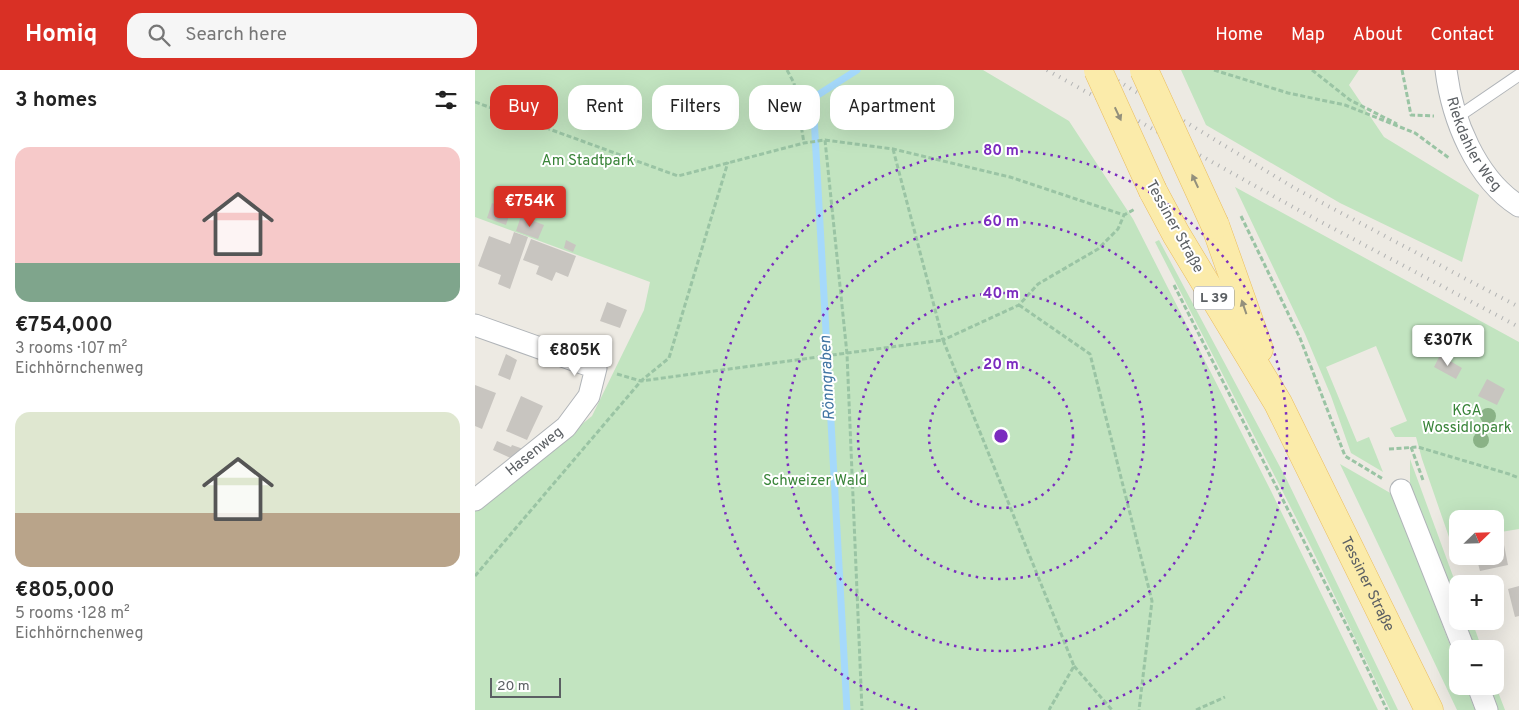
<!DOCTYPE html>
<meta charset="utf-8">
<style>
:root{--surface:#fff;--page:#f6f6f6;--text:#222;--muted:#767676;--accent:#d93025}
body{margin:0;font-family:Overpass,sans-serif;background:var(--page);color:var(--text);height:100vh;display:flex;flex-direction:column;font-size:19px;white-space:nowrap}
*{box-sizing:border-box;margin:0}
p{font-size:16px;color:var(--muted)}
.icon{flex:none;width:28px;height:28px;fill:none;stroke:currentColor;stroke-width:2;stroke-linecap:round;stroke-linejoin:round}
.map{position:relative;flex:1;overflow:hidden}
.details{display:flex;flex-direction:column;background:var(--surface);width:475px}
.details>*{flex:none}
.guide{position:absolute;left:15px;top:15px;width:475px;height:45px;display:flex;gap:10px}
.needle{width:32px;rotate:67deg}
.tools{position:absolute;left:974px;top:440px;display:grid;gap:10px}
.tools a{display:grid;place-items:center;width:55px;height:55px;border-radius:10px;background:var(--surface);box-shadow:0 5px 20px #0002;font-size:25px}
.scale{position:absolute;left:15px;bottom:12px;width:71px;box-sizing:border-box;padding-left:5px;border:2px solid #5b5f63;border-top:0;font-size:14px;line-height:18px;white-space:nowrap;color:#5b5f63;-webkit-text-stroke:4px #fff;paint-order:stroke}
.price{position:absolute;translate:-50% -42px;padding:0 11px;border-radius:5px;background:#fff;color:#222;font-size:16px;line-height:32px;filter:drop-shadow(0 1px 2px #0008)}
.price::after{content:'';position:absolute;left:50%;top:30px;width:15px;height:11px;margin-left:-8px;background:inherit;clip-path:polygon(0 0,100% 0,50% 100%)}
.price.current{background:var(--accent);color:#fff}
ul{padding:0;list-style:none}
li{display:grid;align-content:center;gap:10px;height:265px;padding:0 15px}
li span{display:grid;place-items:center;height:155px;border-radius:15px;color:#555}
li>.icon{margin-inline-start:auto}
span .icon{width:90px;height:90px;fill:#fffc;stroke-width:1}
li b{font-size:21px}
h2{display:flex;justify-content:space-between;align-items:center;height:60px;padding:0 15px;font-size:21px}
.pill{padding:0 18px;border-radius:15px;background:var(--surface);box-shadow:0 5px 20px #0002;font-size:18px;line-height:45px}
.pill.current{background:var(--accent);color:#fff}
header{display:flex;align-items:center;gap:30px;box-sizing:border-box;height:70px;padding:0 25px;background:var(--accent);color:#fff}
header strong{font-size:24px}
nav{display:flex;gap:28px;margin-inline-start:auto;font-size:18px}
.search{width:350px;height:45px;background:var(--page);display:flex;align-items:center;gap:12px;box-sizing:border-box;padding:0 18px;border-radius:15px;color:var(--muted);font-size:19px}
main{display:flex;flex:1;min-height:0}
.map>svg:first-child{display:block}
.green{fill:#c2e4c0}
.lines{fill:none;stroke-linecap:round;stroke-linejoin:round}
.stream{stroke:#a5d9fb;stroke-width:7}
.building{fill:#c8c5c0}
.lane-casing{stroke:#b0b4b8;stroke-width:13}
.street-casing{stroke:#b0b4b8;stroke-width:23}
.primary-casing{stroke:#ebbd5e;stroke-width:29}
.path{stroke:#9ac4a4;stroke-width:3;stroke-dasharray:5 2.5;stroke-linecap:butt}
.lane{stroke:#fff;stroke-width:11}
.street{stroke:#fff;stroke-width:21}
.primary{stroke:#fbebaa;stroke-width:28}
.rail{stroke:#b2b3b3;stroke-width:4;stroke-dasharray:1 6;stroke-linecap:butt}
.primary-bridge-casing{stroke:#ebbd5e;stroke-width:29;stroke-linecap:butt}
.primary-bridge{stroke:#fbebaa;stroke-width:28}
.tree{fill:#8ab286}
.oneway{fill:#93907c}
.ring{fill:none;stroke:#7b2cbf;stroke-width:2.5;stroke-dasharray:2.5 5}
.labels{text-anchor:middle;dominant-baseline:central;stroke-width:4;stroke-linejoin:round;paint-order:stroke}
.shield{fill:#fff;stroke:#8c8f92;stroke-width:1}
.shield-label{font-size:14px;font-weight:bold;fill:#5b5f63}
.street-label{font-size:15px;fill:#5b5f63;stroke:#fff}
.park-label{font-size:15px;fill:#398439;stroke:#fff}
.water-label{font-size:16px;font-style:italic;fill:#4175a3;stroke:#fff}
.centre{fill:#7b2cbf;stroke:#fff;stroke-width:2.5}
.ring-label{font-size:15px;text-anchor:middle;font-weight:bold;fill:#7b2cbf;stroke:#fff;stroke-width:4;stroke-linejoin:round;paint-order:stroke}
</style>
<header>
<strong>Homiq</strong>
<div class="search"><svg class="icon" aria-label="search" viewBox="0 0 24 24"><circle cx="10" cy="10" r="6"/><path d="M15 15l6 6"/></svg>Search here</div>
<nav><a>Home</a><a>Map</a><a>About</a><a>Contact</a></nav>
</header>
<main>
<section class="details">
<h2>3 homes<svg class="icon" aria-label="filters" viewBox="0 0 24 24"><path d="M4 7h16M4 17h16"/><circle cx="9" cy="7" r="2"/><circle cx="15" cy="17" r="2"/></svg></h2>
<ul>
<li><span style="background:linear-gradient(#f6c9c9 75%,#7fa58c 0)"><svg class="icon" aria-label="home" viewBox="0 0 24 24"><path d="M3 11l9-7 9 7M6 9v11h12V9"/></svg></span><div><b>€754,000</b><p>3 rooms · 107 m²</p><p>Eichhörnchenweg</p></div></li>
<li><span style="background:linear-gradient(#dfe7d0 65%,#b9a48a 0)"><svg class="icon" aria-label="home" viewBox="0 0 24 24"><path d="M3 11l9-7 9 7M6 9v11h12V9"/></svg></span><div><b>€805,000</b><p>5 rooms · 128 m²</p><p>Eichhörnchenweg</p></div></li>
</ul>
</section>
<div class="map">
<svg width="1044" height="640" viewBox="0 0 1044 640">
<rect width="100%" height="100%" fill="#edeae3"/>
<path class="green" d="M 0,0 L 508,0 L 594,51 L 658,149 L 796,421 L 903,640 L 0,640 L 0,441 L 117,346 L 169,240 L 175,212 L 0,147 Z
M 706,0 L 884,0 L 874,15 L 909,67 L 1004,125 L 987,192 L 865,133 L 731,55 Z
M 760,117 L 1044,272 L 1044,459 L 1020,463 L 1020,449 L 982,449 L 982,469 L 975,470 L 947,389 L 941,367 L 920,367 L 915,358 L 932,351 L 901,276 L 851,297 L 882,372 L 894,367 L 908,402 L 876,383 L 856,326 L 830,264 Z
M 684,170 L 812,410 L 923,640 L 915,640 L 836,477 L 680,172 Z
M 935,389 L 982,517 L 982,524 L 974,526 L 935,428 Z
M 865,394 L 917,424 L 982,593 L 982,616 L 991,616 L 1000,640 L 982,640 Z
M 982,551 L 997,551 L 1007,579 L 993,579 Z
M 1020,614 L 1030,640 L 1017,640 L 1008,616 L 1020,616 Z"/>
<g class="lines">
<path class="stream" d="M 372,640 L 338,28 L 382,0"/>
</g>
<path class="building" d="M 17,133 L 36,140 L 31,155 L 12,148 Z
M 46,146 L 69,155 L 63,169 L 41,161 Z
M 39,162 L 53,167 L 35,219 L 23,214 L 26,205 L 3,196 L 14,166 L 35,174 Z
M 56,169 L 101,186 L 93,207 L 81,202 L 77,211 L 61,204 L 64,196 L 48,190 Z
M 91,170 L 101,175 L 98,182 L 89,178 Z
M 132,232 L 152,240 L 145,258 L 125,251 Z
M 31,284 L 42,290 L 35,310 L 23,305 Z
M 965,285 L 987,298 L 981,309 L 959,297 Z
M 1012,309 L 1030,319 L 1022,335 L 1003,326 Z
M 0,315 L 21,323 L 7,359 L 0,356 Z
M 46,326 L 68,336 L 52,370 L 31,361 Z
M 22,371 L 36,377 L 37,375 L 51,380 L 40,390 L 18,380 Z
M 1027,465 L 1033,495 L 1005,501 L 1001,486 L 1020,486 L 1020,466 Z
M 1044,516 L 1044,546 L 1040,547 L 1033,519 Z"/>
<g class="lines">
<defs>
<path id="lane" d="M 981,48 L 1044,5"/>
<g id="street">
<path id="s1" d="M 971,0 C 977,49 1001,109 1044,136"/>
<path d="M 0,255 L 121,298 L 114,326 L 91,357 L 0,430"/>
<path d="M 926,420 L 989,579"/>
<path d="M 1003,616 L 1012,640"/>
</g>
<g id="primary">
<path id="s2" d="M 678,121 L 701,164 L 803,333 L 954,640"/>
<path d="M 740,155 L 784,279"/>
</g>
</defs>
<use href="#lane" class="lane-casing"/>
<use href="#street" class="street-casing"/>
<use href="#primary" class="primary-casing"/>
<path class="path" d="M 312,0 L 319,13 L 329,73
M 739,0 L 813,23 L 870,35 L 940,63 L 974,88
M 837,0 L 875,30 L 922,54
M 927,0 L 936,45 L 959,46
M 0,32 L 203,106 L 329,73 L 350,70 L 418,79 L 535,107 L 649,145 L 660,139
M 350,70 L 372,284 L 387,640
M 418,79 L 468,270 L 544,235 L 563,214 L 623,179 L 643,159 L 649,145
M 766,146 L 825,268 L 870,386 L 908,409
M 699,215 L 878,568 L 912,640
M 544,235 L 615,284 L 677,531 L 664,640
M 142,304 L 166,311 L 468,270 L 599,596 L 574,640
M 936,377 L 948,410
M 914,379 L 943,377 L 1034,404 L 1044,408
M 0,506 L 166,311 L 194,288 L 253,92
M 599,596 L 637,640
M 721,640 L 750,627"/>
<use href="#lane" class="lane"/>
<use href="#street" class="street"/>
<use href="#primary" class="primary"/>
<path class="rail" d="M 572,0 L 818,137 L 1044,257
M 625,0 L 821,119 L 1044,237"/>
<defs>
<path id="primary-bridge" d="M 623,0 L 678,121
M 669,0 L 740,155"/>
</defs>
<use href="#primary-bridge" class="primary-bridge-casing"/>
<use href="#primary-bridge" class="primary-bridge"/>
</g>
<g class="tree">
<circle cx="1013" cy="346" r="8"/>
<circle cx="1006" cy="370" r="8"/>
</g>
<defs><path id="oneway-solid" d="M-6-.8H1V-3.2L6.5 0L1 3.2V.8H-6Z" transform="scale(1.25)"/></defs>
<g class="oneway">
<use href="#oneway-solid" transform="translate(643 44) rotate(65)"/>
<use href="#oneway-solid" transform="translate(720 111) rotate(-115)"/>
<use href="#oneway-solid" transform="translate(769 237) rotate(-109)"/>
</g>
<g class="ring">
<circle cx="526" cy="366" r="72"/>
<circle cx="526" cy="366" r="143"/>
<circle cx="526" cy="366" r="215"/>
<path d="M442 640A286 286 0 1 1 610 640"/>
</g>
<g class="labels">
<rect class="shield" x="719" y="216.5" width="40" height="23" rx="4"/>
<g class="shield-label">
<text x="739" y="228">L 39</text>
</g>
<g class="street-label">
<text stroke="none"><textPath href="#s1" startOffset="80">Riekdahler Weg</textPath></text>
<text transform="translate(699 157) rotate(61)">Tessiner Straße</text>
<text transform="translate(60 382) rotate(-39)">Hasenweg</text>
<text stroke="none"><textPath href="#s2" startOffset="448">Tessiner Straße</textPath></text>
</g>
<g class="park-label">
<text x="113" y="91">Am Stadtpark</text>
<text x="992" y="341">KGA<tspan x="992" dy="17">Wossidlopark</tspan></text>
<text x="340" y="411">Schweizer Wald</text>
</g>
<g class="water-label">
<text transform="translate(353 308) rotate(-93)">Rönngraben</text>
</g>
</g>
<circle cx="526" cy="366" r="8" class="centre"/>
<g class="ring-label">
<text x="526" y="85">80 m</text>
<text x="526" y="156">60 m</text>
<text x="526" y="228">40 m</text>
<text x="526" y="299">20 m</text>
</g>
</svg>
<div class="tools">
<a><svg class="needle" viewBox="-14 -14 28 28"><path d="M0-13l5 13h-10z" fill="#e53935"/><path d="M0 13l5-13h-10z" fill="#767676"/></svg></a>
<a>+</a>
<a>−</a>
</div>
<div class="scale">20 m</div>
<b class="price current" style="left:55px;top:158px">€754K</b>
<b class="price" style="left:973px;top:297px">€307K</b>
<b class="price" style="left:100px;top:307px">€805K</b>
<div class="guide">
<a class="pill current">Buy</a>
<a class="pill">Rent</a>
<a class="pill">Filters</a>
<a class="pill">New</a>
<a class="pill">Apartment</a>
</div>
</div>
</main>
